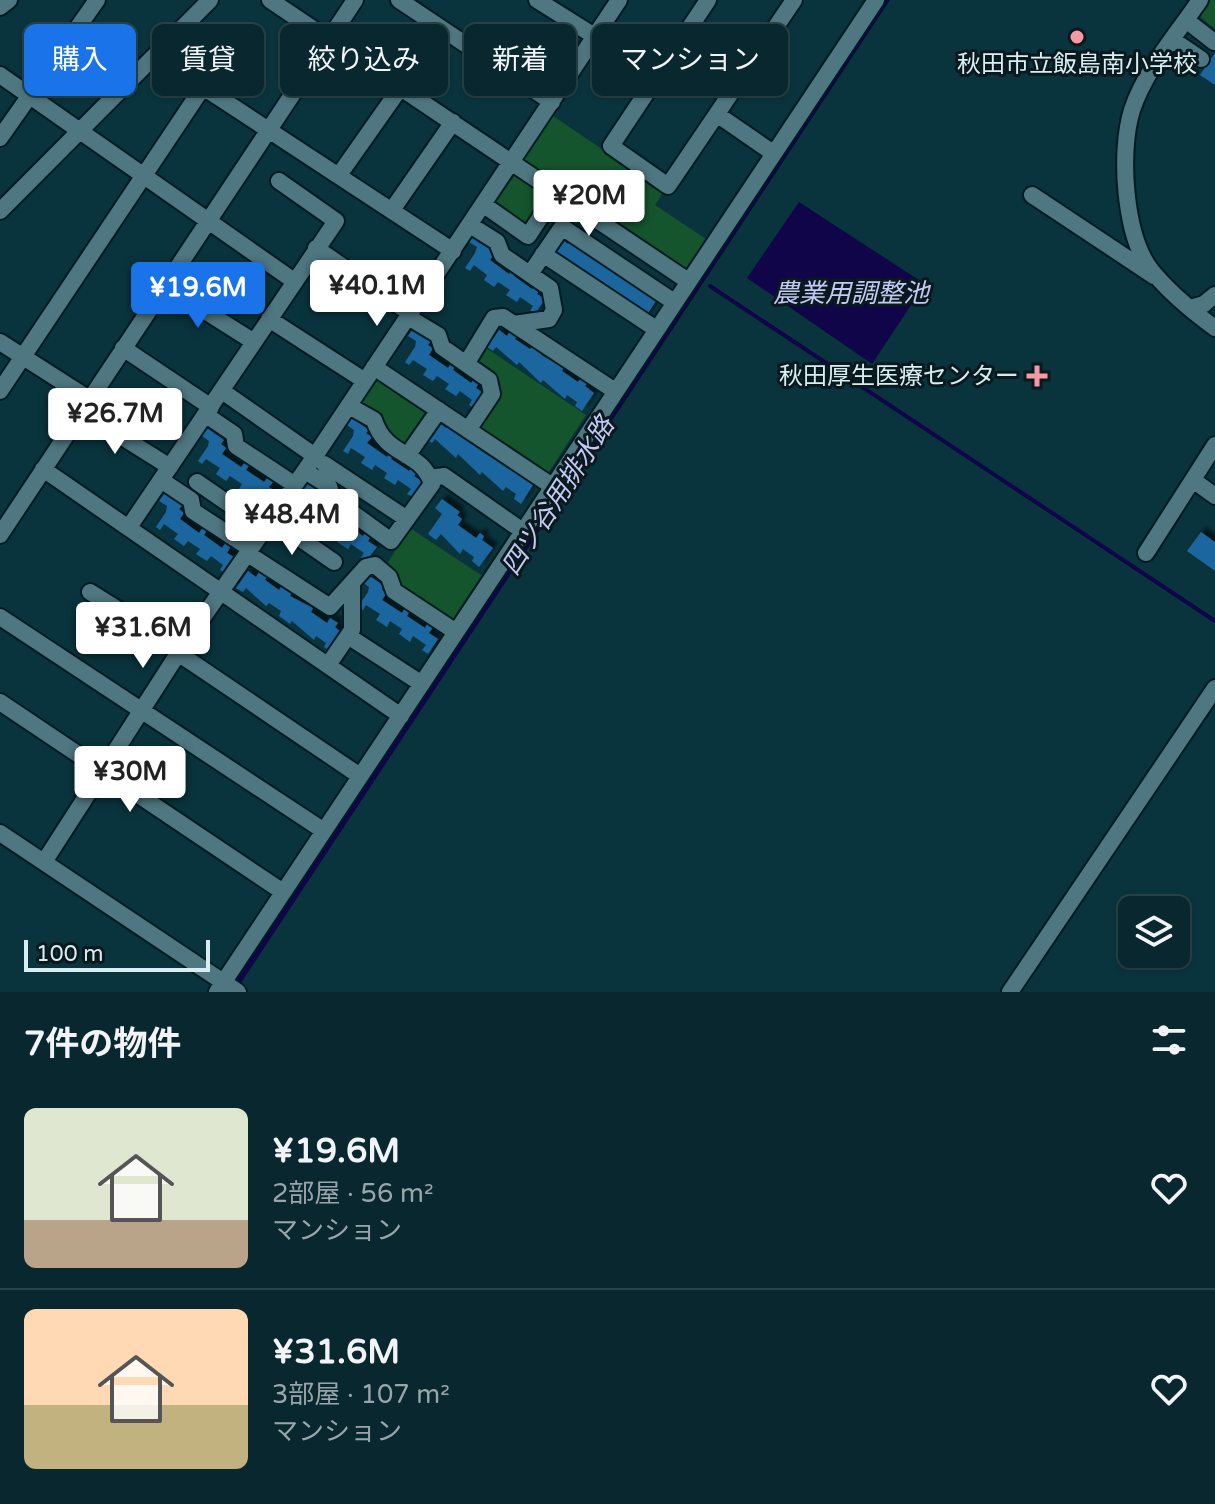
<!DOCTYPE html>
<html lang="ja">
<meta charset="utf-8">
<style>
:root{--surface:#08272e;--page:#112f36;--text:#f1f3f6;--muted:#98a5aa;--line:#29444a;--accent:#1a73e8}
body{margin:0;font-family:"Varela Round","Noto Sans JP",sans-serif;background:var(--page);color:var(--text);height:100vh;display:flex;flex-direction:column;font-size:30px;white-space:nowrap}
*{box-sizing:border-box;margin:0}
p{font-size:26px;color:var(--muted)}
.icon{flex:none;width:44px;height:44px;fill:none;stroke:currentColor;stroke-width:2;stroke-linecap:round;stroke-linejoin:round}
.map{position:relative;height:992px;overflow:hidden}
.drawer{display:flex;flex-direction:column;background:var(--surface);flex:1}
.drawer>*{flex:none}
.guide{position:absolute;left:24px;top:24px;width:800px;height:72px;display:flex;gap:16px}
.buttons{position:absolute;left:1118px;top:896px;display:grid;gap:16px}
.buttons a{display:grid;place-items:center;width:72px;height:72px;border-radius:12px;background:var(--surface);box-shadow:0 2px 6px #0004,0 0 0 2px var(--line);font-size:40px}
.scale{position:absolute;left:24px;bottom:20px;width:186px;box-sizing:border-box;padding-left:8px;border:4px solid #d7edf2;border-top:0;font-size:22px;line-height:28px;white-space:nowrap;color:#d7edf2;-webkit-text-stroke:6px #09191d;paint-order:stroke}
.price{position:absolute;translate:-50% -68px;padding:0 18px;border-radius:8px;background:#fff;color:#222;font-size:26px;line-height:52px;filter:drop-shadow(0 2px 4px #0008)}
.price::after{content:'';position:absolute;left:50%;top:48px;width:24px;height:18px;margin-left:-12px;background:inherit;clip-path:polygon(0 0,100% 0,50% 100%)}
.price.on{background:var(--accent);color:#fff}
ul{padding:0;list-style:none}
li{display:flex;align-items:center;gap:24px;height:200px;padding:0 24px}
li+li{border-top:2px solid var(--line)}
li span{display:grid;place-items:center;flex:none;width:224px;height:160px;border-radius:12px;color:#555}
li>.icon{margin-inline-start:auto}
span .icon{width:96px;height:96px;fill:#fffc;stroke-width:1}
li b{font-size:34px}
h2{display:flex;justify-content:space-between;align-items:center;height:96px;padding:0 24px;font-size:34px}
.tag{padding:0 28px;border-radius:12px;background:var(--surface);box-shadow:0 2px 6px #0004,0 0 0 2px var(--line);font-size:28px;line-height:72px}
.tag.on{background:var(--accent);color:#fff}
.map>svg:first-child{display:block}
.green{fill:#15552d}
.water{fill:#110549}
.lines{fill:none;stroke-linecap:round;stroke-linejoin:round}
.stream{stroke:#110549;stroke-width:4}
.building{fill:#1d669f;filter:url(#shadow)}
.minor-casing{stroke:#001b21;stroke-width:20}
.minor{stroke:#4f7781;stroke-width:16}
.poi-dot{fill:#f49aa4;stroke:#09191d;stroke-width:3}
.labels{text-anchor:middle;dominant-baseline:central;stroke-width:6;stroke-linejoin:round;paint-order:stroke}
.poi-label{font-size:24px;fill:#d7edf2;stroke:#09191d}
.water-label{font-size:26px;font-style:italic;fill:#c3c9f2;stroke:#09191d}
</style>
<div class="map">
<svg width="1215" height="992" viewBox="0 0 1215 992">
<defs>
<filter id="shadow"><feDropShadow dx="5" dy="-5" stdDeviation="2" flood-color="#0009"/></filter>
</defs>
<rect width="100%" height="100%" fill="#0a343d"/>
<path class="green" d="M 1210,0 L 1215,0 L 1215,29 L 1199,16 Z
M 550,114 L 664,191 L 655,205 L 709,241 L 688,273 L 520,159 Z
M 515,175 L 544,196 L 525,225 L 495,203 Z
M 483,346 L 586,415 L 548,473 L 479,426 L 499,396 L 474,361 Z
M 376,375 L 431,411 L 407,448 L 385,434 L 357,404 Z
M 410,528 L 484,577 L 453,624 L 399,586 L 385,567 Z"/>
<path class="water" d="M 882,0 L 890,0 L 235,992 L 222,992 Z
M 799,202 L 925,284 L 872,364 L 747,278 Z"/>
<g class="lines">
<path class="stream" d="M 710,286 L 1215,621"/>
</g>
<path class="building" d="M 1215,53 L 1215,85 L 1200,75 Z
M 612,184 L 635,200 L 631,207 L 607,191 Z
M 474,235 L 492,247 L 489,250 L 494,254 L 490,260 L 509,274 L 513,267 L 518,270 L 514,276 L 532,289 L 536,283 L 541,287 L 537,294 L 545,299 L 535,314 L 530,311 L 533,306 L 520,297 L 517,302 L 506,295 L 510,290 L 498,282 L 494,287 L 484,280 L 487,275 L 474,265 L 470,271 L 465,268 L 475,253 L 477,247 L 469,242 Z
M 573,237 L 580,243 L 577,247 L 591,257 L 595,251 L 626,275 L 623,279 L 639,290 L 643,285 L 650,290 L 647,295 L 656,301 L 644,319 L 549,255 L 560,238 L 568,244 Z
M 413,329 L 431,341 L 428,345 L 433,348 L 429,355 L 448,368 L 453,361 L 457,364 L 453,370 L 471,383 L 475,377 L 480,381 L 476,388 L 485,394 L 475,409 L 469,405 L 472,400 L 460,391 L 456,396 L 445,389 L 449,384 L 437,376 L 433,381 L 423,375 L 427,369 L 413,360 L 409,365 L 405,362 L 415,347 L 416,341 L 408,336 Z
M 511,329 L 519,334 L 515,339 L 530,349 L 534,343 L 544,350 L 541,355 L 564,367 L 562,371 L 578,382 L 581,377 L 588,382 L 585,386 L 594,393 L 582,411 L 575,406 L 577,402 L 567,395 L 565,399 L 543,380 L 541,383 L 519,362 L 517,365 L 496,347 L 493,351 L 487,347 L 499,330 L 507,336 Z
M 352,418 L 369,430 L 366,433 L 372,437 L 367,443 L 387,457 L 391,450 L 396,453 L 391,459 L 409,471 L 413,466 L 419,470 L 414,476 L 423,482 L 413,497 L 407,494 L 411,489 L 398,480 L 395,485 L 384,478 L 387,473 L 375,465 L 372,470 L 361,463 L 365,457 L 351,448 L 348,454 L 343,451 L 353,436 L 354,430 L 347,425 Z
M 438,422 L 446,428 L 450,422 L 458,427 L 454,432 L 469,442 L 473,436 L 483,443 L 480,448 L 503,460 L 501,463 L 517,474 L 520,469 L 527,474 L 524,479 L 533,485 L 521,504 L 514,499 L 516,494 L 506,487 L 503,491 L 482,472 L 480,475 L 458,454 L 456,458 L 435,439 L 432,443 L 426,439 Z
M 207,428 L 224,440 L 221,444 L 226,448 L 222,454 L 241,467 L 246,461 L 250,464 L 246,470 L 264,482 L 268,477 L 274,481 L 269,487 L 278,493 L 268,508 L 262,504 L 266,499 L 253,491 L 249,496 L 239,489 L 242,484 L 230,476 L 226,481 L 216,474 L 220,468 L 206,459 L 202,464 L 198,461 L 208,446 L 209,441 L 202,436 Z
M 305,482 L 323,494 L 320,497 L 325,501 L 320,507 L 340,521 L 345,514 L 349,517 L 345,523 L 363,536 L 367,530 L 372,534 L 368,541 L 377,547 L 366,561 L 361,558 L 364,553 L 351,544 L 348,549 L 337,542 L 340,537 L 328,529 L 325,534 L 315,527 L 319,522 L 305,512 L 301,518 L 297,515 L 307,500 L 308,494 L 300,489 Z
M 164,494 L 182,506 L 179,509 L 184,513 L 180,519 L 199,533 L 204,526 L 208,529 L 204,535 L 222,548 L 226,542 L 231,546 L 227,553 L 236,558 L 226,573 L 220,570 L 223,565 L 211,556 L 207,561 L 196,554 L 200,549 L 188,541 L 184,546 L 174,539 L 178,534 L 164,524 L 160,530 L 156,527 L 166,512 L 167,506 L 159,501 Z
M 442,499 L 460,512 L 457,515 L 462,519 L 458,525 L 476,538 L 480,533 L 484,536 L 482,540 L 493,548 L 479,567 L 472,561 L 474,557 L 463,549 L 460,554 L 441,534 L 436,540 L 428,534 L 442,514 L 435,508 Z
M 1201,532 L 1215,542 L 1215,571 L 1187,551 Z
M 260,570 L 268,575 L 265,580 L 279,590 L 283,584 L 293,591 L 290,596 L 313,608 L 311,612 L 327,623 L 330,618 L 338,623 L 335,627 L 343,634 L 331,652 L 324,647 L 326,643 L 316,636 L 314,640 L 292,621 L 290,624 L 279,616 L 281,611 L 269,603 L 266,606 L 246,588 L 243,592 L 236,588 L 248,571 L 256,577 Z
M 367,574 L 384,586 L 382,590 L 387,593 L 382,600 L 402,613 L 406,606 L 411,609 L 407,616 L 425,628 L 428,622 L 434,626 L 429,633 L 438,639 L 428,654 L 422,650 L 426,645 L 413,636 L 410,642 L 399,634 L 402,629 L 390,621 L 387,627 L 376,620 L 380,614 L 366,605 L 363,610 L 358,607 L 368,592 L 369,587 L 362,582 Z"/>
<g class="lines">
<defs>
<path id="minor" d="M 270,0 L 688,281
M 399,0 L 552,102
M 537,0 L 658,76
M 708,0 L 611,146 L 668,186 L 794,0
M 1200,0 C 1177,34 1145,70 1132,110 C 1119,151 1124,235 1151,270 C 1169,292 1193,312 1215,328
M 0,7 L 9,0
M 1186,20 L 1214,42
M 1173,40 L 1201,59
M 0,75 L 294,281
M 203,87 L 453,251
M 718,115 L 773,153
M 0,138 L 97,0
M 339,175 L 401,87
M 1032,195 L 1154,276
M 484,205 L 528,236 L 557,192
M 392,210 L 453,122
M 0,211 L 210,0
M 470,225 L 497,242 L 502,255 L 550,288 L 554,310 L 549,319 L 514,324
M 316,248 L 411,314
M 543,254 L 656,329
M 530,274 L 562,227 L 674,302
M 164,285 L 254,342
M 1190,308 L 1204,304 L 1215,295
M 408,317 L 438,335 L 442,347 L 489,380 L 492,394 L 468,430
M 269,319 L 365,381
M 0,342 L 89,399
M 123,348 L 211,407
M 466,364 L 494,318 L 503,317 L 615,391
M 374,367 L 552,486
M 0,391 L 203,87 L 159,52
M 222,391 L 315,456 L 619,0
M 81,411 L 170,467
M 206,415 L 234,434 L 236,446 L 295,485
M 407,456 L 439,410
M 324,464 L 407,519
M 43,469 L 401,716
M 305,471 L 329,486 L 332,498 L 391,541 L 432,484 C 422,450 386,458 374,420 L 349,406
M 430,478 L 444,476 L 524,532
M 161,480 L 191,500 L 193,511 L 251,549
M 1193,480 L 1215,496
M 197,482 L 265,529
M 272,519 L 334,562
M 129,527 L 336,221 L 279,181
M 0,535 L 355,0
M 1146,553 L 1215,445
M 248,554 L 330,607 L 366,567 L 375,565 L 389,577 L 394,591 L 456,632
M 90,592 L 181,649
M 0,617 L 324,831
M 348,636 L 422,684
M 178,653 L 360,776
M 328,665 L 352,630 L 352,584
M 0,702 L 283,892
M 0,833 L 238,992
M 44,862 L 181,649 L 315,456
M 217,992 L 876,0
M 1010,992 L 1215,688"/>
</defs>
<use href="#minor" class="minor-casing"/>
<use href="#minor" class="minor"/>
</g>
<g class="poi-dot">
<circle cx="1077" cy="37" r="8"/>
<path d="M1033 364h8v8h8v8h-8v8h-8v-8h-8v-8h8z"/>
</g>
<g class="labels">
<g class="poi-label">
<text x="1077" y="64">秋田市立飯島南小学校</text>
<text x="1019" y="376" text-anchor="end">秋田厚生医療センター</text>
</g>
<g class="water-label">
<text x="851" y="293">農業用調整池</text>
<text transform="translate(558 496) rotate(-57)">四ツ谷用排水路</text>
</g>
</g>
</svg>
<div class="buttons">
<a><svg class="icon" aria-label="layers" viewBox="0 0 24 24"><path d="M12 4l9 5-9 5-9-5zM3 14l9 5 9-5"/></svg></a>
</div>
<div class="scale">100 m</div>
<b class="price" style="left:589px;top:238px">¥20M</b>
<b class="price" style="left:377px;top:328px">¥40.1M</b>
<b class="price on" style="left:198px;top:330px">¥19.6M</b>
<b class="price" style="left:115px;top:456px">¥26.7M</b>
<b class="price" style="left:292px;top:557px">¥48.4M</b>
<b class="price" style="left:143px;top:670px">¥31.6M</b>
<b class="price" style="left:130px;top:814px">¥30M</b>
<div class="guide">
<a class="tag on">購入</a>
<a class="tag">賃貸</a>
<a class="tag">絞り込み</a>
<a class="tag">新着</a>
<a class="tag">マンション</a>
</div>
</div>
<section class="drawer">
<h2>7件の物件<svg class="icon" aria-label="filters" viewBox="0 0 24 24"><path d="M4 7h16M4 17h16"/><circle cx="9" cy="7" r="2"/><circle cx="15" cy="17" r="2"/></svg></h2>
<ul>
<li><span style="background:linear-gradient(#dfe7d0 70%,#b9a48a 0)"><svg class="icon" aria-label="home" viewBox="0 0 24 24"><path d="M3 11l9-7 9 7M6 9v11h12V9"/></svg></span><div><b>¥19.6M</b><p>2部屋 · 56 m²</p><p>マンション</p></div><svg class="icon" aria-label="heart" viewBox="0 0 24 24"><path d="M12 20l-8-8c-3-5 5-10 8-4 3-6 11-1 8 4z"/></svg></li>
<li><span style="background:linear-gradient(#ffd9b3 60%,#c2b280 0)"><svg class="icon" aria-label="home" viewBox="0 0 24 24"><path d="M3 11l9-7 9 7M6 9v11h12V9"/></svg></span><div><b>¥31.6M</b><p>3部屋 · 107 m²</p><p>マンション</p></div><svg class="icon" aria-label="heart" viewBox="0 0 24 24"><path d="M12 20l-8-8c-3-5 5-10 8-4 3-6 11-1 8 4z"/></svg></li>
</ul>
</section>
